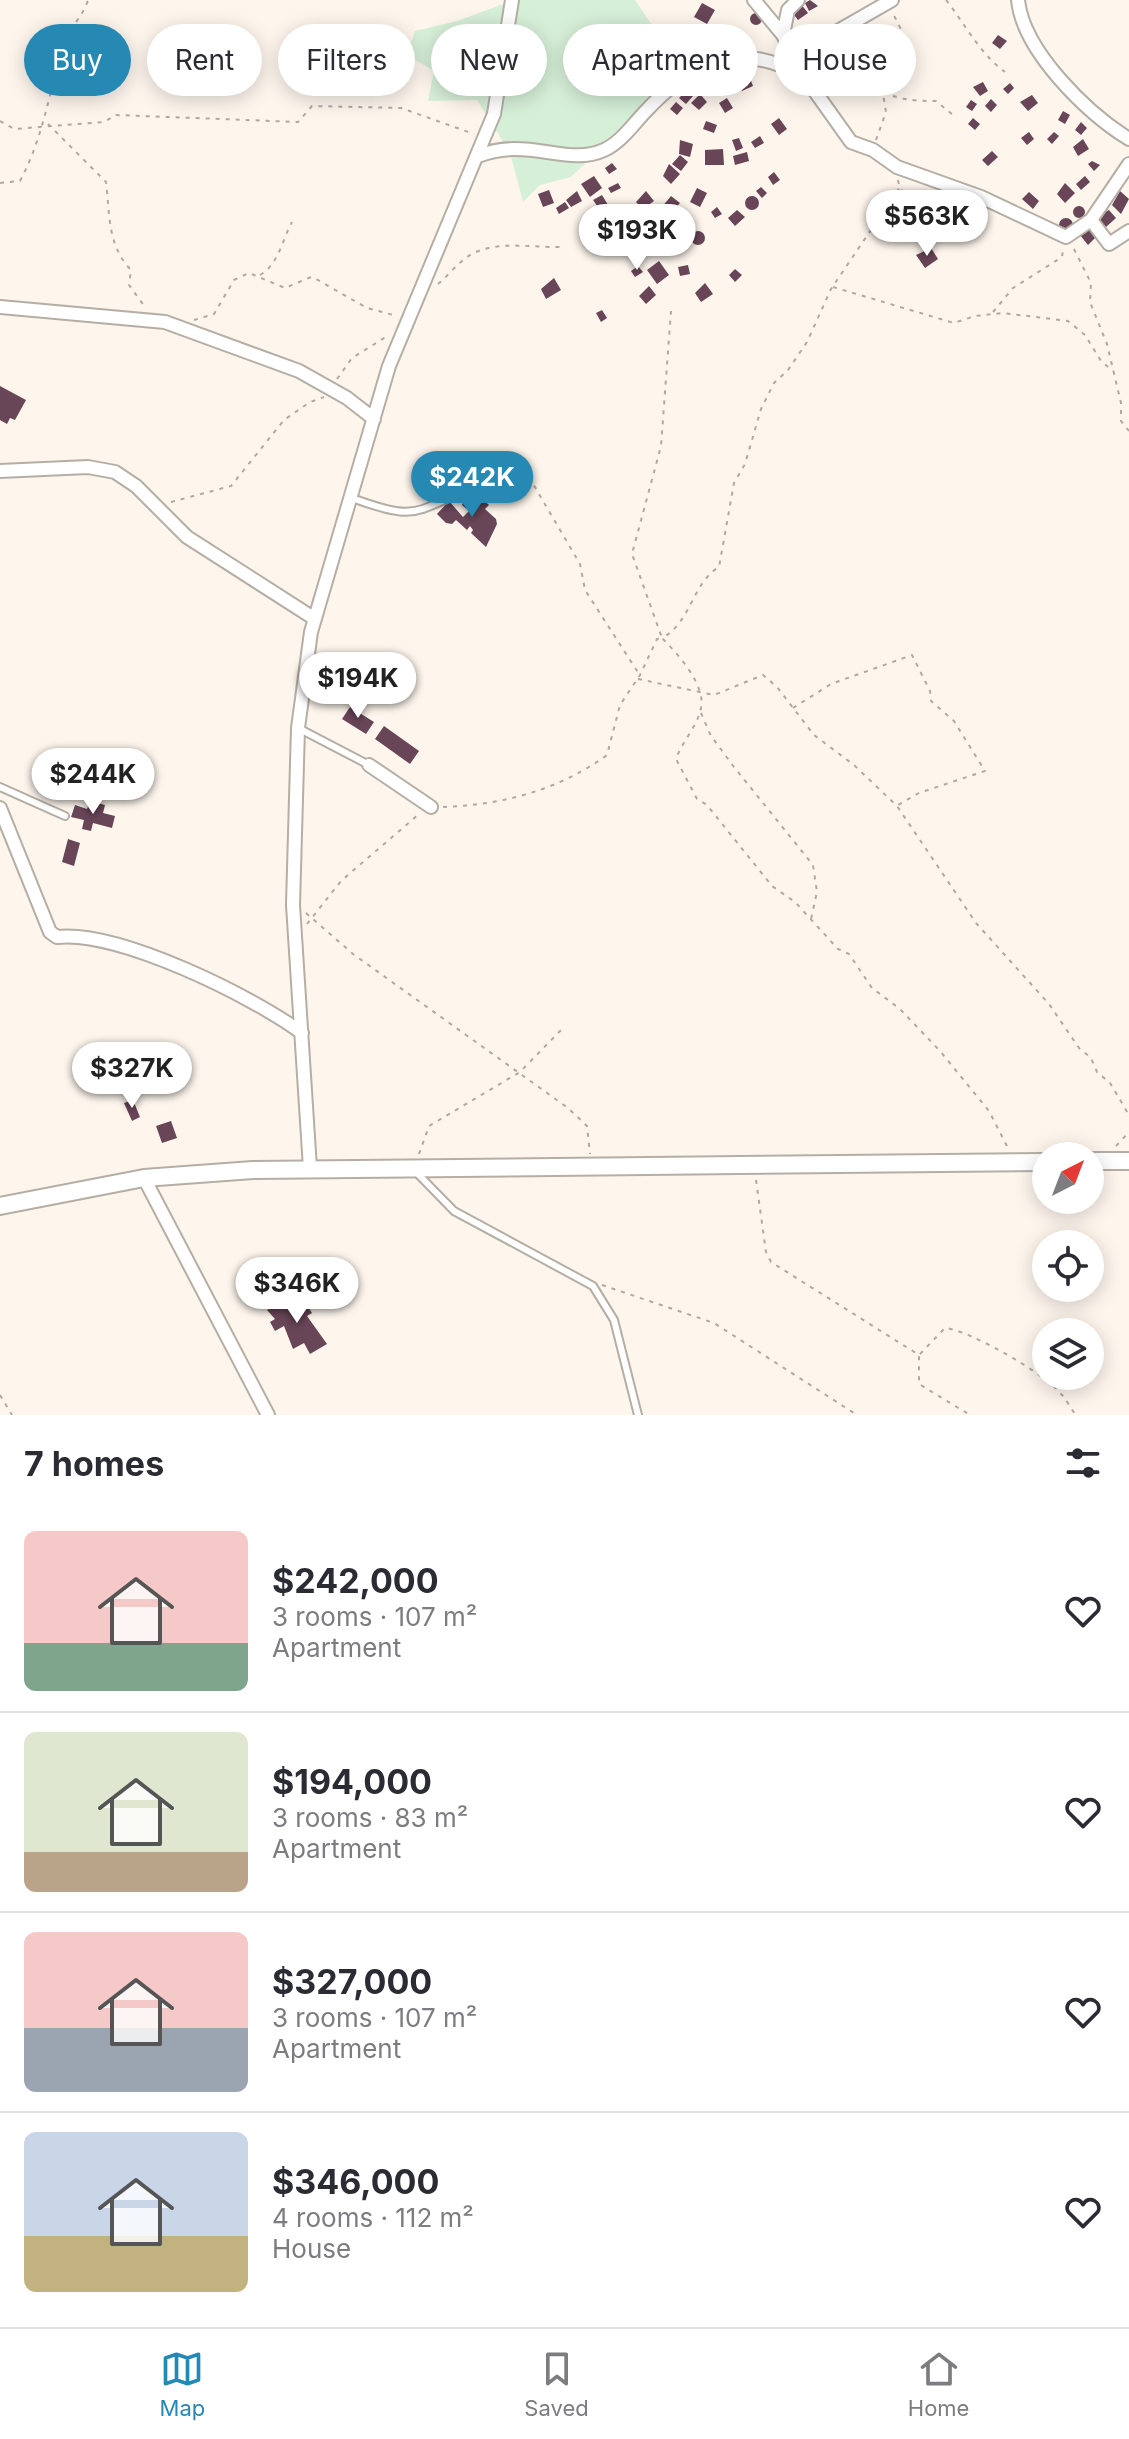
<!DOCTYPE html>
<meta charset="utf-8">
<style>
:root{--surface:#fff;--page:#f2f2f3;--text:#2b2b33;--muted:#7c7c81;--line:#e1e1e2;--accent:#2589b3}
body{margin:0;font-family:Inter,sans-serif;background:var(--page);color:var(--text);height:100vh;display:flex;flex-direction:column;font-size:30px;white-space:nowrap}
*{box-sizing:border-box;margin:0}
p{font-size:26px;color:var(--muted)}
.icon{flex:none;width:44px;height:44px;fill:none;stroke:currentColor;stroke-width:2;stroke-linecap:round;stroke-linejoin:round}
.map{position:relative;height:1415px;overflow:hidden}
.side{display:flex;flex-direction:column;background:var(--surface);flex:1}
.side>*{flex:none}
.guide{position:absolute;left:24px;top:24px;width:1082px;height:72px;display:flex;gap:16px}
.needle{width:52px;rotate:42deg}
.fabs{position:absolute;left:1032px;top:1142px;display:grid;gap:16px}
.fabs a{display:grid;place-items:center;width:72px;height:72px;border-radius:50%;background:var(--surface);box-shadow:0 4px 20px #0003;font-size:40px}
.price{position:absolute;translate:-50% -68px;padding:0 18px;border-radius:28px;background:#fff;color:#222;font-size:26px;line-height:52px;filter:drop-shadow(0 2px 4px #0008)}
.price::after{content:'';position:absolute;left:50%;top:48px;width:24px;height:18px;margin-left:-12px;background:inherit;clip-path:polygon(0 0,100% 0,50% 100%)}
.price.on{background:var(--accent);color:#fff}
ul{padding:0;list-style:none}
li{display:flex;align-items:center;gap:24px;height:200px;padding:0 24px}
li+li{border-top:2px solid var(--line)}
li span{display:grid;place-items:center;flex:none;width:224px;height:160px;border-radius:12px;color:#555}
li>.icon{margin-inline-start:auto}
span .icon{width:96px;height:96px;fill:#fffc;stroke-width:1}
li b{font-size:34px}
h2{display:flex;justify-content:space-between;align-items:center;height:96px;padding:0 24px;font-size:34px}
.pill{padding:0 28px;border-radius:36px;background:var(--surface);box-shadow:0 4px 20px #0003;font-size:28px;line-height:72px}
.pill.on{background:var(--accent);color:#fff}
.menu{display:flex;justify-content:space-around;align-items:center;height:112px;border-top:2px solid var(--line);background:var(--surface);font-size:22px;color:var(--muted)}
.menu a{display:grid;justify-items:center;gap:4px}
.menu .on{color:var(--accent)}
.map>svg:first-child{display:block}
.green{fill:#d6efd7}
.building{fill:#694558}
.lines{fill:none;stroke-linecap:round;stroke-linejoin:round}
.service-casing{stroke:#b5aea5;stroke-width:10}
.minor-casing{stroke:#b5aea5;stroke-width:16}
.tertiary-casing{stroke:#b5aea5;stroke-width:20}
.path{stroke:#afa9a2;stroke-width:2;stroke-dasharray:4 6;stroke-linecap:butt}
.service{stroke:#fff;stroke-width:6}
.minor{stroke:#fff;stroke-width:12}
.tertiary{stroke:#fff;stroke-width:16}
</style>
<div class="map">
<svg width="1129" height="1415" viewBox="0 0 1129 1415">
<rect width="100%" height="100%" fill="#fef6ed"/>
<path class="green" d="M 514,0 L 635,0 L 669,50 L 685,62 L 628,123 L 571,177 L 540,185 L 523,202 L 510,153 L 477,100 L 428,101 L 434,71 L 407,55 L 415,31 L 457,21 Z"/>
<path class="building" d="M 810,0 L 818,6 L 809,11 L 805,3 Z
M 702,3 L 715,10 L 707,24 L 694,17 Z
M 801,4 L 808,13 L 798,20 L 791,11 Z
M750 19a6 6 0 1 1 12 0a6 6 0 1 1-12 0Z
M 715,26 L 721,34 L 711,41 L 705,34 Z
M732 39a7 7 0 1 1 14 0a7 7 0 1 1-14 0Z
M 998,35 L 1007,41 L 1000,49 L 992,43 Z
M 703,36 L 708,43 L 697,52 L 691,44 Z
M 726,69 L 733,82 L 722,87 L 716,75 Z
M 750,78 L 753,86 L 742,91 L 738,83 Z
M 983,82 L 988,91 L 980,96 L 973,87 Z
M 1010,83 L 1014,88 L 1008,94 L 1003,89 Z
M704 90a6 6 0 1 1 12 0a6 6 0 1 1-12 0Z
M 687,90 L 693,96 L 686,104 L 679,98 Z
M 700,94 L 707,102 L 699,110 L 691,103 Z
M 1032,95 L 1038,103 L 1028,111 L 1020,102 Z
M 727,98 L 733,108 L 725,113 L 719,103 Z
M 991,99 L 997,105 L 991,112 L 985,106 Z
M 971,100 L 977,104 L 972,111 L 966,107 Z
M 676,102 L 683,108 L 677,115 L 670,109 Z
M 1063,111 L 1070,115 L 1065,124 L 1058,120 Z
M 779,118 L 787,129 L 779,135 L 771,124 Z
M 973,118 L 980,124 L 975,130 L 968,124 Z
M 706,121 L 717,125 L 714,133 L 703,129 Z
M 1081,122 L 1087,128 L 1081,135 L 1075,130 Z
M 1029,132 L 1034,139 L 1027,145 L 1021,138 Z
M 1054,132 L 1059,136 L 1052,144 L 1047,139 Z
M 760,136 L 764,143 L 755,148 L 751,142 Z
M 739,138 L 743,148 L 736,151 L 732,140 Z
M 1083,139 L 1089,149 L 1078,156 L 1073,147 Z
M 680,140 L 693,144 L 690,157 L 679,154 Z
M 723,149 L 724,165 L 705,165 L 705,150 Z
M 992,151 L 998,157 L 988,166 L 982,160 Z
M 747,152 L 749,161 L 735,165 L 733,156 Z
M 680,155 L 688,162 L 681,171 L 672,164 Z
M 1092,161 L 1100,165 L 1094,171 L 1088,164 Z
M 612,163 L 617,169 L 609,174 L 605,168 Z
M 669,164 L 680,174 L 671,184 L 663,176 Z
M 774,172 L 780,180 L 773,185 L 768,177 Z
M 594,176 L 602,188 L 590,197 L 581,184 Z
M 1085,176 L 1090,182 L 1081,190 L 1076,184 Z
M 618,183 L 621,188 L 611,193 L 608,188 Z
M 1065,183 L 1075,193 L 1065,203 L 1057,194 Z
M 761,187 L 767,193 L 762,198 L 756,191 Z
M 697,188 L 707,193 L 700,207 L 690,202 Z
M 549,190 L 554,203 L 543,207 L 538,194 Z
M 577,191 L 582,201 L 571,207 L 566,200 Z
M 646,191 L 654,201 L 643,209 L 636,202 Z
M 1120,191 L 1129,199 L 1121,214 L 1112,205 Z
M 1029,192 L 1039,201 L 1033,209 L 1022,199 Z
M 602,195 L 608,205 L 600,210 L 593,200 Z
M745 203a7 7 0 1 1 14 0a7 7 0 1 1-14 0Z
M 671,196 L 680,203 L 669,215 L 661,208 Z
M 565,202 L 569,208 L 559,214 L 556,208 Z
M1073 212a6 6 0 1 1 12 0a6 6 0 1 1-12 0Z
M 633,206 L 640,215 L 628,224 L 622,215 Z
M 717,207 L 722,214 L 715,218 L 711,212 Z
M 737,210 L 745,217 L 735,226 L 728,218 Z
M 1109,210 L 1116,218 L 1106,227 L 1096,217 Z
M 683,214 L 690,222 L 680,230 L 674,222 Z
M1059 225a7 7 0 1 1 14 0a7 7 0 1 1-14 0Z
M 672,226 L 681,235 L 672,244 L 663,234 Z
M 1090,226 L 1098,235 L 1088,245 L 1080,235 Z
M691 238a7 7 0 1 1 14 0a7 7 0 1 1-14 0Z
M 606,233 L 610,241 L 602,244 L 598,236 Z
M 640,237 L 646,249 L 632,255 L 626,244 Z
M 931,248 L 938,259 L 925,268 L 916,255 Z
M 659,261 L 669,275 L 657,284 L 647,270 Z
M 688,265 L 690,274 L 680,276 L 678,267 Z
M 638,266 L 643,272 L 635,277 L 631,271 Z
M 735,269 L 742,275 L 735,282 L 729,275 Z
M 554,278 L 561,290 L 546,299 L 541,289 Z
M 705,283 L 713,294 L 701,302 L 695,293 Z
M 649,286 L 656,295 L 646,304 L 639,296 Z
M 602,310 L 607,318 L 601,322 L 596,313 Z
M 0,386 L 26,400 L 15,420 L 10,418 L 7,424 L 0,420 Z
M 465,498 L 475,505 L 481,498 L 489,505 L 485,509 L 496,519 L 497,524 L 486,547 L 471,533 L 473,530 L 470,526 L 467,530 L 456,520 L 452,524 L 446,523 L 437,514 L 449,501 L 463,517 L 469,511 L 462,505 Z
M 350,707 L 374,722 L 366,734 L 342,719 Z
M 384,726 L 419,751 L 410,764 L 375,739 Z
M 90,801 L 105,805 L 103,813 L 115,816 L 112,828 L 93,823 L 91,831 L 82,829 L 84,820 L 71,817 L 75,805 L 87,809 Z
M 68,839 L 80,843 L 74,866 L 62,862 Z
M 133,1100 L 140,1117 L 132,1121 L 124,1103 Z
M 171,1121 L 177,1138 L 162,1143 L 156,1126 Z
M 302,1297 L 312,1313 L 307,1316 L 327,1344 L 310,1354 L 304,1343 L 293,1349 L 284,1326 L 275,1331 L 270,1322 L 275,1319 L 267,1310 L 285,1300 L 288,1305 Z"/>
<g class="lines">
<defs>
<path id="service" d="M 352,498 C 420,523 412,511 476,487
M 298,728 L 369,765
M 0,787 L 65,816
M 415,1171 L 454,1211 L 593,1286 L 614,1320 L 638,1415"/>
<path id="minor" d="M 754,0 L 783,35 L 804,76 L 851,142 L 873,150 L 897,167 L 981,197 L 1066,237 L 1091,220 L 1129,164
M 1018,0 C 1023,51 1087,113 1129,139
M 783,35 L 788,10 L 798,0
M 478,156 C 528,136 567,167 604,150 C 620,143 632,126 644,113 C 692,61 737,39 804,76 L 819,62 L 824,39 L 892,0
M 1091,220 L 1109,244 L 1129,231
M 0,307 L 165,322 L 299,371 L 347,398 L 374,419
M 0,471 L 88,467 L 115,472 L 136,486 L 187,537 L 315,619
M 369,765 L 431,807
M 0,808 L 50,932 L 57,937 C 118,930 252,996 302,1033
M 310,1168 L 293,905 L 298,728 L 311,632 L 389,366 L 494,114 L 512,0
M 144,1178 L 268,1415"/>
<path id="tertiary" d="M 1090,1161 L 1129,1161
M 0,1206 L 144,1178 L 253,1170 L 1046,1162"/>
</defs>
<use href="#service" class="service-casing"/>
<use href="#minor" class="minor-casing"/>
<use href="#tertiary" class="tertiary-casing"/>
<path class="path" d="M 946,0 C 965,24 980,54 1005,72
M 832,62 C 876,86 883,102 936,101 L 953,115
M 0,121 L 14,129 L 104,122 L 116,115 L 298,122 L 312,106 L 401,108 L 474,134
M 48,124 L 106,182 C 110,214 107,245 131,270 L 129,285 L 145,307
M 876,140 L 886,112 L 883,94 C 904,58 916,54 893,14
M 898,180 C 901,200 923,211 930,230
M 0,183 L 20,181 C 42,140 50,93 61,49 C 67,29 82,19 88,0
M 899,189 L 878,213 L 875,224 L 831,289 L 807,342 L 788,370 L 774,383 L 761,409 L 745,464 L 734,483 L 719,567 C 692,583 691,623 662,638 C 677,653 706,685 701,708 C 698,725 682,742 676,759 L 697,799 L 707,805 L 772,886 L 795,902 L 838,949 L 849,954 L 872,988 L 900,1009 L 940,1051 L 989,1111 L 1008,1148
M 1074,249 L 1091,283 L 1090,302 L 1107,344 L 1121,403 L 1121,421 L 1129,431
M 260,275 C 279,264 282,240 292,222
M 438,284 C 449,275 459,261 472,254 C 498,240 533,248 561,247
M 833,287 L 954,323 L 975,316 L 1003,313 L 1068,321 L 1085,335 L 1101,361 L 1114,372
M 993,312 L 1013,288 L 1062,257 L 1063,250
M 194,320 L 214,314 L 234,280 L 249,273 L 285,288 L 311,277 L 316,279 L 367,308 L 397,316
M 337,379 L 352,358 L 389,335
M 529,477 L 580,564 L 585,590 L 639,674
M 171,502 L 231,486 L 284,420 L 310,402 L 324,397
M 638,679 L 714,695 L 763,675 L 777,687 L 814,735 L 854,765 L 897,806 L 976,923 L 1049,1004 L 1079,1048 L 1091,1058 L 1097,1072 L 1110,1083 L 1129,1115
M 793,708 L 831,684 L 912,655 L 930,691 L 931,701 L 954,721 L 985,771 L 919,793 L 898,805
M 701,713 L 711,736 L 734,767 L 813,865 L 817,892 L 811,919
M 443,807 C 502,805 559,790 607,755 L 620,705 L 640,675 L 657,639 L 662,638 L 632,554 L 661,446 L 671,311
M 306,913 L 353,954 L 568,1108 L 587,1126 L 590,1154
M 307,924 L 341,881 L 419,814
M 1116,1146 L 1129,1132
M 419,1154 L 429,1126 L 520,1072 L 564,1027
M 756,1180 L 766,1252 L 771,1262 L 919,1355 L 919,1384 L 970,1415
M 602,1285 L 714,1323 L 857,1415
M 920,1354 L 945,1328 C 969,1330 1046,1374 1061,1394 C 1067,1400 1070,1408 1076,1415
M 0,1395 L 12,1415"/>
<use href="#service" class="service"/>
<use href="#minor" class="minor"/>
<use href="#tertiary" class="tertiary"/>
</g>
</svg>
<div class="fabs">
<a><svg class="needle" viewBox="-14 -14 28 28"><path d="M0-13l5 13h-10z" fill="#e53935"/><path d="M0 13l5-13h-10z" fill="#7c7c81"/></svg></a>
<a><svg class="icon" aria-label="locate" viewBox="0 0 24 24"><circle cx="12" cy="12" r="6"/><path d="M12 2v4M12 18v4M2 12h4M18 12h4"/></svg></a>
<a><svg class="icon" aria-label="layers" viewBox="0 0 24 24"><path d="M12 4l9 5-9 5-9-5zM3 14l9 5 9-5"/></svg></a>
</div>
<b class="price" style="left:927px;top:258px">$563K</b>
<b class="price" style="left:637px;top:272px">$193K</b>
<b class="price on" style="left:472px;top:519px">$242K</b>
<b class="price" style="left:358px;top:720px">$194K</b>
<b class="price" style="left:93px;top:816px">$244K</b>
<b class="price" style="left:132px;top:1110px">$327K</b>
<b class="price" style="left:297px;top:1325px">$346K</b>
<div class="guide">
<a class="pill on">Buy</a>
<a class="pill">Rent</a>
<a class="pill">Filters</a>
<a class="pill">New</a>
<a class="pill">Apartment</a>
<a class="pill">House</a>
</div>
</div>
<section class="side">
<h2>7 homes<svg class="icon" aria-label="filters" viewBox="0 0 24 24"><path d="M4 7h16M4 17h16"/><circle cx="9" cy="7" r="2"/><circle cx="15" cy="17" r="2"/></svg></h2>
<ul>
<li><span style="background:linear-gradient(#f6c9c9 70%,#7fa58c 0)"><svg class="icon" aria-label="home" viewBox="0 0 24 24"><path d="M3 11l9-7 9 7M6 9v11h12V9"/></svg></span><div><b>$242,000</b><p>3 rooms · 107 m²</p><p>Apartment</p></div><svg class="icon" aria-label="heart" viewBox="0 0 24 24"><path d="M12 20l-8-8c-3-5 5-10 8-4 3-6 11-1 8 4z"/></svg></li>
<li><span style="background:linear-gradient(#dfe7d0 75%,#b9a48a 0)"><svg class="icon" aria-label="home" viewBox="0 0 24 24"><path d="M3 11l9-7 9 7M6 9v11h12V9"/></svg></span><div><b>$194,000</b><p>3 rooms · 83 m²</p><p>Apartment</p></div><svg class="icon" aria-label="heart" viewBox="0 0 24 24"><path d="M12 20l-8-8c-3-5 5-10 8-4 3-6 11-1 8 4z"/></svg></li>
<li><span style="background:linear-gradient(#f6c9c9 60%,#9aa5b1 0)"><svg class="icon" aria-label="home" viewBox="0 0 24 24"><path d="M3 11l9-7 9 7M6 9v11h12V9"/></svg></span><div><b>$327,000</b><p>3 rooms · 107 m²</p><p>Apartment</p></div><svg class="icon" aria-label="heart" viewBox="0 0 24 24"><path d="M12 20l-8-8c-3-5 5-10 8-4 3-6 11-1 8 4z"/></svg></li>
<li><span style="background:linear-gradient(#c9d6e8 65%,#c2b280 0)"><svg class="icon" aria-label="home" viewBox="0 0 24 24"><path d="M3 11l9-7 9 7M6 9v11h12V9"/></svg></span><div><b>$346,000</b><p>4 rooms · 112 m²</p><p>House</p></div><svg class="icon" aria-label="heart" viewBox="0 0 24 24"><path d="M12 20l-8-8c-3-5 5-10 8-4 3-6 11-1 8 4z"/></svg></li>
</ul>
</section>
<nav class="menu">
<a class="on"><svg class="icon" aria-label="map" viewBox="0 0 24 24"><path d="M3 6l6-2 6 2 6-2v14l-6 2-6-2-6 2zM9 4v14M15 6v14"/></svg>Map</a>
<a><svg class="icon" aria-label="saved" viewBox="0 0 24 24"><path d="M7 4h10v16l-5-4-5 4z"/></svg>Saved</a>
<a><svg class="icon" aria-label="home" viewBox="0 0 24 24"><path d="M3 11l9-7 9 7M6 9v11h12V9"/></svg>Home</a>
</nav>
